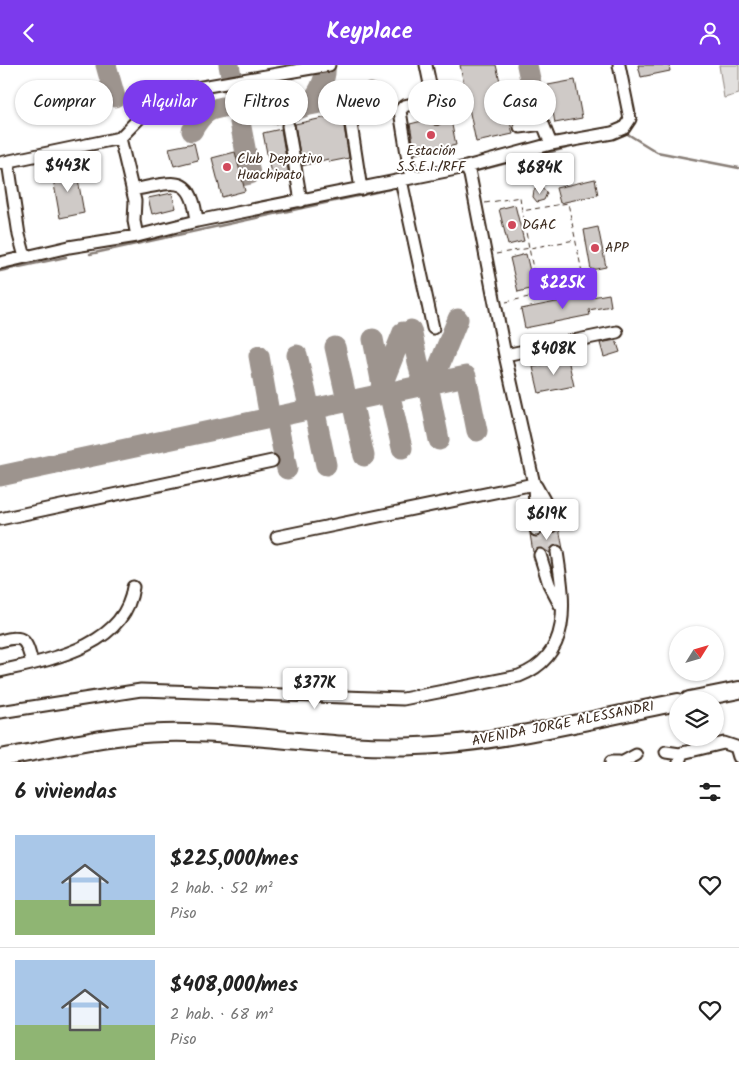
<!DOCTYPE html>
<html lang="es">
<meta charset="utf-8">
<style>
:root{--surface:#fff;--page:#f6f6f6;--text:#222;--muted:#767676;--line:#e0e0e0;--accent:#7c3aed}
body{margin:0;font-family:Kalam,sans-serif;background:var(--page);color:var(--text);height:100vh;display:flex;flex-direction:column;font-size:19px;white-space:nowrap}
*{box-sizing:border-box;margin:0}
p{font-size:16px;color:var(--muted)}
.icon{flex:none;width:28px;height:28px;fill:none;stroke:currentColor;stroke-width:2;stroke-linecap:round;stroke-linejoin:round}
.map{position:relative;height:697px;overflow:hidden}
.drawer{display:flex;flex-direction:column;background:var(--surface);flex:1}
.drawer>*{flex:none}
.top-card{position:absolute;left:15px;top:15px;width:710px;height:45px;display:flex;gap:10px}
.needle{width:32px;rotate:53deg}
.fabs{position:absolute;left:669px;top:561px;display:grid;gap:10px}
.fabs a{display:grid;place-items:center;width:55px;height:55px;border-radius:50%;background:var(--surface);box-shadow:0 1px 4px #0004;font-size:25px}
.price{position:absolute;translate:-50% -42px;padding:0 11px;border-radius:5px;background:#fff;color:#222;font-size:16px;line-height:32px;filter:drop-shadow(0 1px 2px #0008)}
.price::after{content:'';position:absolute;left:50%;top:30px;width:15px;height:11px;margin-left:-8px;background:inherit;clip-path:polygon(0 0,100% 0,50% 100%)}
.price.current{background:var(--accent);color:#fff}
ul{padding:0;list-style:none}
li{display:flex;align-items:center;gap:15px;height:125px;padding:0 15px}
li+li{border-top:1px solid var(--line)}
li span{display:grid;place-items:center;flex:none;width:140px;height:100px;border-radius:0px;color:#555}
li>.icon{margin-inline-start:auto}
span .icon{width:60px;height:60px;fill:#fffc;stroke-width:1}
li b{font-size:21px}
h2{display:flex;justify-content:space-between;align-items:center;height:60px;padding:0 15px;font-size:21px}
.pill{padding:0 18px;border-radius:22px;background:var(--surface);box-shadow:0 1px 4px #0004;font-size:18px;line-height:45px}
.pill.current{background:var(--accent);color:#fff}
header{display:flex;justify-content:space-between;align-items:center;height:65px;padding:0 15px;background:var(--accent);color:#fff;font-size:22px;font-weight:800}
.map>svg:first-child{display:block}
.green{fill:#e2e0de;stroke:#8e857e}
.lines{fill:none;stroke-linecap:round;stroke-linejoin:round}
.stream{stroke:#887e77;stroke-width:2.5}
.taxiway{stroke:#9d948e;stroke-width:21}
.building{fill:#cfcac7;stroke:#3b2a1e}
.minor-tunnel{stroke:#d8d4d2;stroke-width:11;stroke-dasharray:11 5.5;stroke-linecap:butt}
.minor-casing{stroke:#3b2a1e;stroke-width:15}
.highway-casing{stroke:#3b2a1e;stroke-width:20}
.path{stroke:#3b2a1e;stroke-width:1;stroke-dasharray:5 4;stroke-linecap:butt}
.minor{stroke:#fff;stroke-width:11}
.highway{stroke:#fff;stroke-width:16}
.poi-dot{fill:#d1495b;stroke:#fff;stroke-width:2}
.labels{text-anchor:middle;dominant-baseline:central;stroke-width:4;stroke-linejoin:round;paint-order:stroke}
.poi-label{font-size:14px;fill:#3b2a1e;stroke:#fff;text-anchor:start}
.street-label{font-size:14px;fill:#3b2a1e;stroke:#fff}
</style>
<header><svg class="icon" aria-label="back" viewBox="0 0 24 24"><path d="M15 5l-7 7 7 7"/></svg>Keyplace<svg class="icon" aria-label="person" viewBox="0 0 24 24"><circle cx="12" cy="8" r="4"/><path d="M4 21q1-7 8-7t8 7"/></svg></header>
<div class="map">
<svg width="739" height="697" viewBox="0 0 739 697">
<rect width="100%" height="100%" fill="#fff"/>
<filter id="ink" filterUnits="userSpaceOnUse"><feTurbulence type="fractalNoise" baseFrequency=".02" numOctaves="2"/><feDisplacementMap in="SourceGraphic" scale="10" xChannelSelector="R" yChannelSelector="G"/><feConvolveMatrix kernelMatrix="1 2 1 2 8 2 1 2 1" color-interpolation-filters="sRGB"/></filter>
<g filter="url(#ink)">
<path class="green" d="M 719,0 L 739,0 L 739,29 L 724,33 Z"/>
<g class="lines">
<path class="stream" d="M 623,69 L 626,68 L 657,87 L 739,103
M 476,106 L 586,78
M 90,189 L 390,124
M 0,206 L 66,192"/>
<path class="taxiway" d="M 106,0 L 115,32
M 229,0 L 250,109 L 241,111
M 527,0 L 537,47
M 305,41 L 371,28
M 274,49 C 284,47 297,46 305,41 C 317,34 327,13 325,0
M 192,66 C 205,43 211,44 236,40
M 411,265 L 423,320
M 373,274 L 382,320
M 335,282 L 347,336
M 297,290 L 310,345
M 259,291 L 270,353
M 432,318 L 458,254
M 428,320 L 439,375
M 389,327 L 402,383
M 378,330 L 403,267
M 352,336 L 364,391
M 314,343 L 326,400
M 276,352 L 287,404
M 0,411 L 466,311 L 477,366"/>
</g>
<path class="building" d="M 460,0 L 496,0 L 513,69 L 476,77 Z
M 638,0 L 669,0 L 670,6 L 641,12 Z
M 575,15 L 582,53 L 555,58 L 548,20 Z
M 342,49 L 349,93 L 329,97 L 328,94 L 302,101 L 295,59 Z
M 450,50 L 456,80 L 415,89 L 410,59 L 430,54 L 434,60 L 439,60 L 444,56 L 444,51 Z
M 281,64 L 289,111 L 272,114 L 263,68 Z
M 194,78 L 198,95 L 174,101 L 169,83 Z
M 235,87 L 245,126 L 222,132 L 212,93 Z
M 76,103 L 84,148 L 60,153 L 52,108 Z
M 595,114 L 598,130 L 560,138 L 556,123 Z
M 542,122 L 547,128 L 544,135 L 537,137 L 533,132 L 534,125 Z
M 172,128 L 176,143 L 152,149 L 148,133 Z
M 515,140 L 524,176 L 508,180 L 499,144 Z
M 598,162 L 606,202 L 591,205 L 584,165 Z
M 526,189 L 534,223 L 518,227 L 510,193 Z
M 609,229 L 611,241 L 589,245 L 590,250 L 525,263 L 521,244 L 586,231 L 586,233 Z
M 616,275 L 620,287 L 604,292 L 600,278 Z
M 568,294 L 574,321 L 539,328 L 533,302 Z
M 543,463 L 551,468 L 557,467 L 559,463 L 563,484 L 556,480 L 552,481 L 550,488 L 541,483 L 533,487 L 530,469 L 533,472 L 540,472 Z"/>
<g class="lines">
<path class="minor-tunnel" d="M 552,461 L 557,487
M 536,465 L 540,490"/>
<defs>
<path id="minor" d="M 426,0 L 437,53
M 347,33 L 361,124
M 288,61 L 301,136
M 520,62 L 543,59 L 551,79
M 120,73 L 135,136 L 134,156 L 137,171
M 8,97 L 19,170 L 25,192
M 0,98 L 120,73 L 155,37 L 173,27 L 329,0
M 466,102 L 470,110 L 505,290 L 617,267
M 411,113 L 400,46 L 404,41 L 433,34
M 401,115 L 433,263
M 132,125 C 173,118 191,106 197,156
M 0,198 L 69,182 L 137,171 L 197,156 L 466,102 L 551,79 L 612,68 L 624,63 L 630,54 L 619,0
M 505,290 L 534,419 L 536,465
M 536,421 L 546,439 L 552,461
M 0,454 L 272,396
M 277,472 L 534,419
M 540,490 L 549,519 L 560,540
M 0,576 C 25,569 26,575 32,598
M 0,606 C 49,595 125,582 133,522
M 0,647 L 141,625 L 403,634 L 519,611 C 574,590 564,534 557,487
M 666,687 L 680,689
M 611,697 L 619,697
M 623,697 L 636,690
M 679,697 L 682,688 L 724,678 L 736,682 L 739,692"/>
<path id="highway" d="M 689,635 L 739,625
M 0,693 C 54,684 110,669 164,668 C 249,666 332,685 417,681 C 502,678 593,654 678,637"/>
</defs>
<use href="#minor" class="minor-casing"/>
<use href="#highway" class="highway-casing"/>
<path class="path" d="M 485,138 L 520,132 L 522,146 L 538,230 L 585,222 L 568,138 L 522,146
M 496,189 L 575,175
M 506,237 L 538,230"/>
<use href="#minor" class="minor"/>
<use href="#highway" class="highway"/>
</g>
</g>
<g class="poi-dot">
<circle cx="431" cy="70" r="5"/>
<circle cx="227" cy="102" r="5"/>
<circle cx="512" cy="160" r="5"/>
<circle cx="595" cy="183" r="5"/>
</g>
<g class="labels">
<g class="poi-label">
<text x="431" y="86" text-anchor="middle">Estación<tspan x="431" dy="16">S.S.E.I./RFF</tspan></text>
<text x="237" y="94">Club Deportivo<tspan x="237" dy="16">Huachipato</tspan></text>
<text x="522" y="160">DGAC</text>
<text x="605" y="183">APP</text>
</g>
<g class="street-label">
<text transform="translate(563 659) rotate(-11)">AVENIDA JORGE ALESSANDRI</text>
</g>
</g>
</svg>
<div class="fabs">
<a><svg class="needle" viewBox="-14 -14 28 28"><path d="M0-13l5 13h-10z" fill="#e53935"/><path d="M0 13l5-13h-10z" fill="#767676"/></svg></a>
<a><svg class="icon" aria-label="layers" viewBox="0 0 24 24"><path d="M12 4l9 5-9 5-9-5zM3 14l9 5 9-5"/></svg></a>
</div>
<b class="price" style="left:68px;top:128px">$443K</b>
<b class="price" style="left:540px;top:130px">$684K</b>
<b class="price current" style="left:563px;top:245px">$225K</b>
<b class="price" style="left:554px;top:311px">$408K</b>
<b class="price" style="left:547px;top:476px">$619K</b>
<b class="price" style="left:315px;top:645px">$377K</b>
<div class="top-card">
<a class="pill">Comprar</a>
<a class="pill current">Alquilar</a>
<a class="pill">Filtros</a>
<a class="pill">Nuevo</a>
<a class="pill">Piso</a>
<a class="pill">Casa</a>
</div>
</div>
<section class="drawer">
<h2>6 viviendas<svg class="icon" aria-label="filters" viewBox="0 0 24 24"><path d="M4 7h16M4 17h16"/><circle cx="9" cy="7" r="2"/><circle cx="15" cy="17" r="2"/></svg></h2>
<ul>
<li><span style="background:linear-gradient(#a9c7e8 65%,#8fb573 0)"><svg class="icon" aria-label="home" viewBox="0 0 24 24"><path d="M3 11l9-7 9 7M6 9v11h12V9"/></svg></span><div><b>$225,000/mes</b><p>2 hab. · 52 m²</p><p>Piso</p></div><svg class="icon" aria-label="heart" viewBox="0 0 24 24"><path d="M12 20l-8-8c-3-5 5-10 8-4 3-6 11-1 8 4z"/></svg></li>
<li><span style="background:linear-gradient(#a9c7e8 65%,#8fb573 0)"><svg class="icon" aria-label="home" viewBox="0 0 24 24"><path d="M3 11l9-7 9 7M6 9v11h12V9"/></svg></span><div><b>$408,000/mes</b><p>2 hab. · 68 m²</p><p>Piso</p></div><svg class="icon" aria-label="heart" viewBox="0 0 24 24"><path d="M12 20l-8-8c-3-5 5-10 8-4 3-6 11-1 8 4z"/></svg></li>
</ul>
</section>
